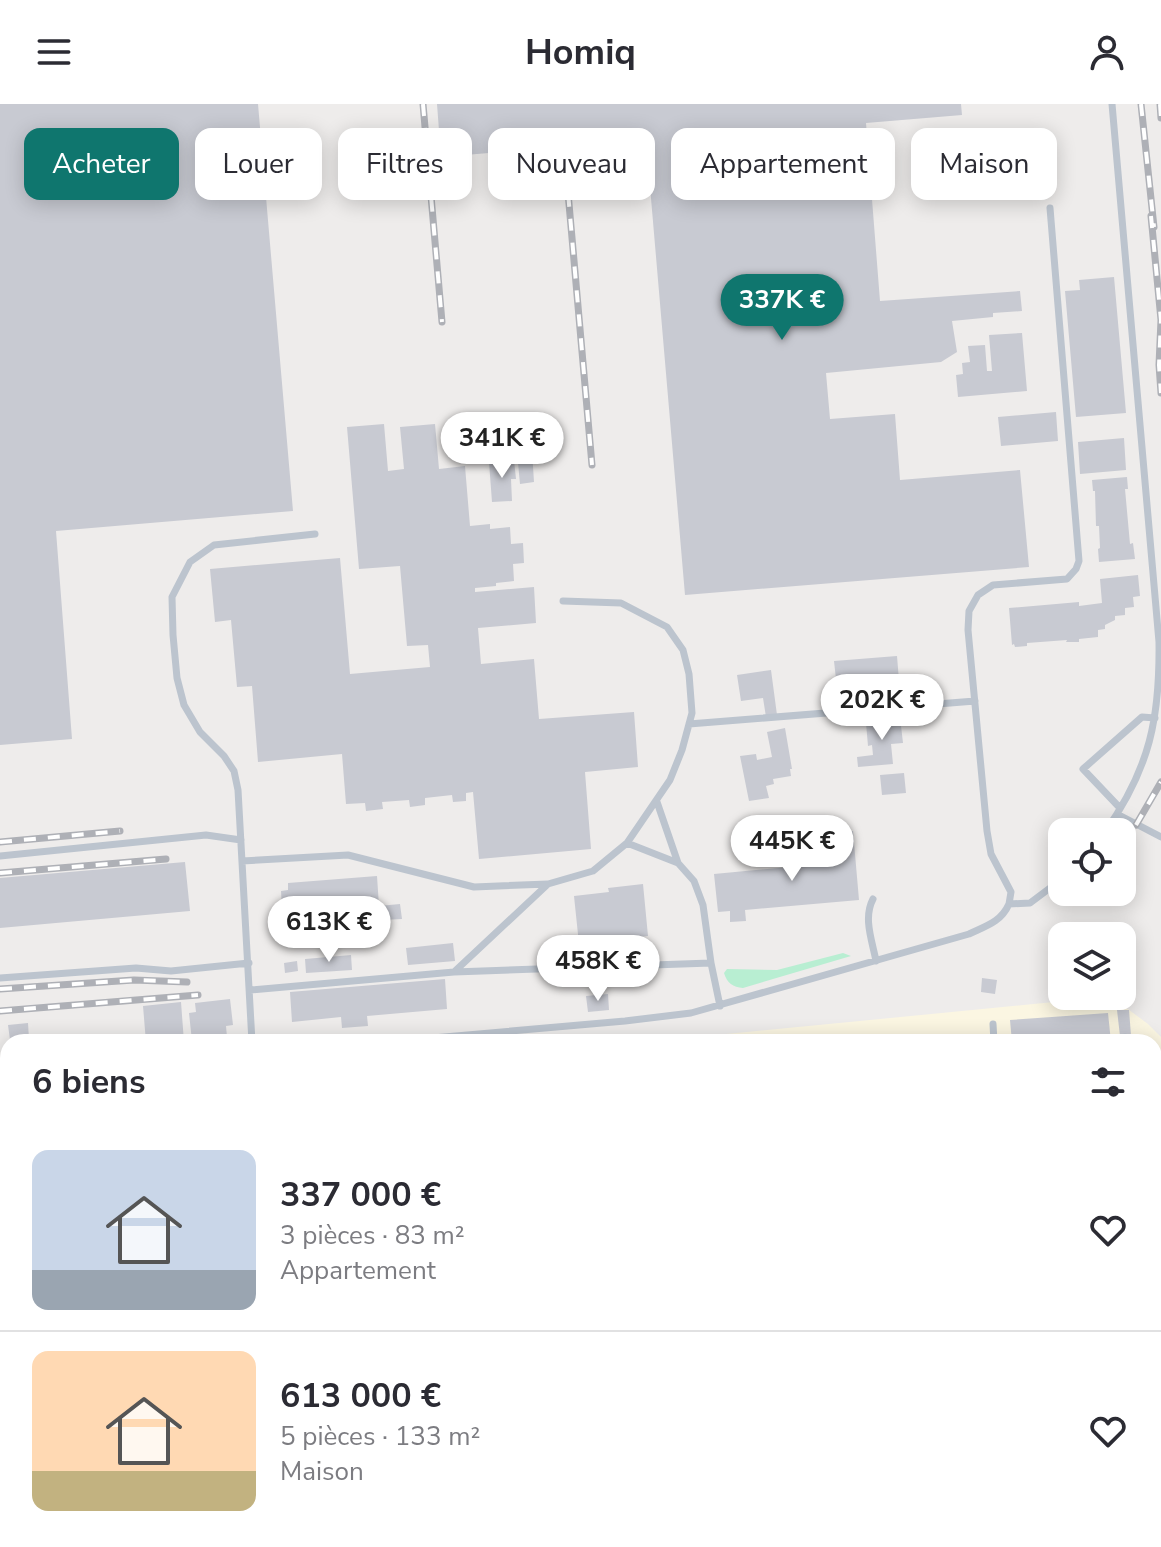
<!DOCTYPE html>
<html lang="fr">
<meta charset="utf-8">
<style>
:root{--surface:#fff;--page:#f7f7f7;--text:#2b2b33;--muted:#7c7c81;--line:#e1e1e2;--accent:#0f766e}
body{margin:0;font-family:"Nunito Sans",sans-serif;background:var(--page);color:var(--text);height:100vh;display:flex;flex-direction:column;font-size:30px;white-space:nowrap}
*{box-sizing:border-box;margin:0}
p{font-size:26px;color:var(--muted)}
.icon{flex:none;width:44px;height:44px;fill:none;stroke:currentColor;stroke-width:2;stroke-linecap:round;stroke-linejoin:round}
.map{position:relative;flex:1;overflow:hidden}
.sheet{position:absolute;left:0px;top:930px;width:1162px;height:514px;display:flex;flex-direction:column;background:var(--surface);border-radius:24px 24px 0 0;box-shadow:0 4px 20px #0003}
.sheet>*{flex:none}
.guide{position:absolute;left:24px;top:24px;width:1114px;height:72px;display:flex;gap:16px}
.fabs{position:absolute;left:1048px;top:714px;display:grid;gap:16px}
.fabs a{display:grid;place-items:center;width:88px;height:88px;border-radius:16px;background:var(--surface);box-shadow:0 4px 20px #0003;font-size:40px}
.price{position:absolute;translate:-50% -68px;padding:0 18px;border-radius:28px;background:#fff;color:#222;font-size:26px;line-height:52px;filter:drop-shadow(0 2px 4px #0008)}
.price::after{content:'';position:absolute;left:50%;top:48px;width:24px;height:18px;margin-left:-12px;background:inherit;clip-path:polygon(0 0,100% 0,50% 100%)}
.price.on{background:var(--accent);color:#fff}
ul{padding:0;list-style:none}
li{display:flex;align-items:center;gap:24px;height:200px;padding:0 32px}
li+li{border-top:2px solid var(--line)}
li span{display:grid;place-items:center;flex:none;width:224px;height:160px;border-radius:16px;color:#555}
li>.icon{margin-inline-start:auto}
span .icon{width:96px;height:96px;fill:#fffc;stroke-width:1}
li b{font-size:34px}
h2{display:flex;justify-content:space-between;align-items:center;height:96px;padding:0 32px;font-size:34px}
.tag{padding:0 28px;border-radius:16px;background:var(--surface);box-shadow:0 4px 20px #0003;font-size:28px;line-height:72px}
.tag.on{background:var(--accent);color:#fff}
header{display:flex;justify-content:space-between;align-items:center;height:104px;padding:0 32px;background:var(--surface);font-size:36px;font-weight:700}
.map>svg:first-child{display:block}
.commercial{fill:#fbf6e2}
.green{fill:#b8eed2}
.building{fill:#c8cad2}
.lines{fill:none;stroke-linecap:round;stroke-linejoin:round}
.lane{stroke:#bcc4ce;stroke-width:7}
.street{stroke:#bcc4ce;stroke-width:14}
.rail-casing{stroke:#aeb0b6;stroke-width:7}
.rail{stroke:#fff;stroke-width:4;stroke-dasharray:12;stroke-linecap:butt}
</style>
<header><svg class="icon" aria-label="menu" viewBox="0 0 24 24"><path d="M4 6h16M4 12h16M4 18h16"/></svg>Homiq<svg class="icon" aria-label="person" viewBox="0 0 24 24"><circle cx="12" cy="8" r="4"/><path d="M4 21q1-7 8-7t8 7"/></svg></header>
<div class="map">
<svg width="1161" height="1443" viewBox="0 0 1161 1443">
<rect width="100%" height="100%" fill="#eeeceb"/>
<path class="commercial" d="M 1113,894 L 1148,920 L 1161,933 L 1161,1443 L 452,1443 L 451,1436 L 1154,1436 L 1154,938 L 645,938 L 1054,898 L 1055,901 L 1094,898 Z"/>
<path class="green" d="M 843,849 L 851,852 L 743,884 C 733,883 727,879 724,869 L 727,865 L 777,866 Z"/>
<path class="building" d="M 0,0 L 258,0 L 293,407 L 56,427 L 72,635 L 0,641 Z
M 437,0 L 961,0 L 962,11 L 866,19 L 880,197 L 1020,187 L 1022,207 L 993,209 L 993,213 L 952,217 L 957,248 L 941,258 L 826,269 L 830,315 L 895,310 L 900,376 L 1020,366 L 1029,463 L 685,491 L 646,36 L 441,53 Z
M 1114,173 L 1126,309 L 1076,313 L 1065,187 L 1080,186 L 1079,176 Z
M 1022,229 L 1027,287 L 958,293 L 956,271 L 963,270 L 962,259 L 970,258 L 968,242 L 985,241 L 987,267 L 992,267 L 989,231 Z
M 1056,308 L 1058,337 L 1001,342 L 998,313 Z
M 384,320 L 388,367 L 404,365 L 400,323 L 435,320 L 439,365 L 465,362 L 470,422 L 490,420 L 490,425 L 510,423 L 511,440 L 523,439 L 524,459 L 513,460 L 514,477 L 496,479 L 496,482 L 475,484 L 475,488 L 534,483 L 536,519 L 478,524 L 481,560 L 534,555 L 539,615 L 634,608 L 638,663 L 585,668 L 591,745 L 479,755 L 473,688 L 466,689 L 466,697 L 453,698 L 452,691 L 425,694 L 425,701 L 410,703 L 409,696 L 382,698 L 383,705 L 366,707 L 365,699 L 346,700 L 342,650 L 258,658 L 252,582 L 237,583 L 231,516 L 215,518 L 210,465 L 340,454 L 350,570 L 430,563 L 428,541 L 407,542 L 400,462 L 359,465 L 347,323 Z
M 1124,334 L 1126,366 L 1080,370 L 1078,338 Z
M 532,347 L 534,378 L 520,380 L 517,348 Z
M 514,356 L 516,375 L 511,375 L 512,397 L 492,398 L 489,358 Z
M 1127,373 L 1128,385 L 1125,385 L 1130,440 L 1133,439 L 1135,455 L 1099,458 L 1098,445 L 1100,444 L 1099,422 L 1096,422 L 1095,387 L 1093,387 L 1092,376 Z
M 1138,471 L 1140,492 L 1133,493 L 1134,503 L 1125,504 L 1125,511 L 1115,512 L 1115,516 L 1105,521 L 1105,525 L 1098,526 L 1098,533 L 1079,535 L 1079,538 L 1066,538 L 1067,536 L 1027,539 L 1027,542 L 1015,543 L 1014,540 L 1012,541 L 1009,504 L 1079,498 L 1079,502 L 1102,499 L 1100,475 Z
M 897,552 L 901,601 L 877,603 L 875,578 L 861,580 L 862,590 L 847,592 L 848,601 L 839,602 L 834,557 Z
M 771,566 L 777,611 L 766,613 L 763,594 L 741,597 L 737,571 Z
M 900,613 L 903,639 L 891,640 L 893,660 L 858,663 L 857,653 L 873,651 L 872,641 L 868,642 L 866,619 L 889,617 L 889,614 Z
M 785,624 L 792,665 L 790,665 L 791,672 L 773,675 L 774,680 L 766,682 L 769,694 L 749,697 L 740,652 L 756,650 L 757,656 L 772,653 L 767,628 Z
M 904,669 L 906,689 L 882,691 L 880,671 Z
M 853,727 L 859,796 L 745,806 L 746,817 L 730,818 L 730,807 L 718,808 L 714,770 L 811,761 L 810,749 L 836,747 L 834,728 Z
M 185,758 L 190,807 L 0,824 L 0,774 Z
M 377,772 L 379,802 L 400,800 L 402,815 L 382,816 L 383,827 L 368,828 L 368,818 L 358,818 L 359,827 L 337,829 L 337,819 L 332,820 L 333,829 L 289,833 L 288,822 L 283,822 L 281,787 L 288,786 L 288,779 Z
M 643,780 L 648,832 L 579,840 L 574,792 L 609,788 L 608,784 Z
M 453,839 L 455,857 L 408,861 L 406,844 Z
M 351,851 L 352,866 L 306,869 L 305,855 Z
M 297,857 L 298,867 L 285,869 L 284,859 Z
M 982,874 L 997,876 L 995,890 L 981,888 Z
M 445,875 L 447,905 L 367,912 L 368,922 L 342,924 L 341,913 L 292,918 L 290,888 Z
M 608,890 L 609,906 L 588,908 L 586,892 Z
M 230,895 L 233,921 L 226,922 L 227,933 L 192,937 L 189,909 L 196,908 L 195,899 Z
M 181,898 L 184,938 L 146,938 L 143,902 Z
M 1117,906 L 1129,906 L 1131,931 L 1120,932 Z
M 1108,909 L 1111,938 L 1012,938 L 1010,916 Z
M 28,919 L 29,935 L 10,936 L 8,921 Z
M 1154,1010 L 1161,1010 L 1161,1251 L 1154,1251 Z
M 0,1057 L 8,1057 L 8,1145 L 0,1146 Z
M 1161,1274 L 1161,1443 L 1053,1443 L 1052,1436 L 1154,1436 L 1154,1275 Z
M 187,1436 L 262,1436 L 263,1443 L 187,1443 Z
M 318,1436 L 413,1436 L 414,1443 L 318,1443 Z
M 472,1436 L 564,1436 L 564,1443 L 472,1443 Z"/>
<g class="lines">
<path class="lane" d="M 563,497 L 621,499 L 667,523 L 683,546 L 689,570 L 692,609 L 682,646 L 670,676 L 627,739 L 593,767 L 548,780 L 454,868 L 711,859
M 689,620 L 975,597
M 657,698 L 678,759
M 1120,704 L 1083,665 L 1142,613 L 1155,614
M 1117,710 L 1161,733
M 1105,728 C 1150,664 1160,614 1159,538 L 1112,0
M 627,739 L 678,759 L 694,777 L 703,801 L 711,859 L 720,902
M 0,752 L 206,731 L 241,736
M 242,757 L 348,751 L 474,783 L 548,780
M 873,795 C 863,814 872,836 876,857
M 1009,800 L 1011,788 L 991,750 L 987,727 L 968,526 L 969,507 L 978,491 L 993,481 L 1067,475 L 1076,465 L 1079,457 L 1050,104
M 0,874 L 136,864 L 171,867 L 249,859
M 250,886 L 454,868
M 993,920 L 994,938
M 1125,933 L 1125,938
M 252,938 L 238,686 L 234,667 L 224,652 L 200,628 L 184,601 L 177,574 L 173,531 L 172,493 L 190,458 L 214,441 L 315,430
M 387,938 L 625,917 L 691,909 L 969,830 C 986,822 1001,818 1009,800 L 1030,799 L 1062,775
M 0,971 L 8,972"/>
<path class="street" d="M 0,1169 L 8,1168
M 1154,1260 L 1161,1260
M 180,1436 L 181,1443
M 275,1436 L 276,1443
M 419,1436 L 419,1443
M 451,1436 L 452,1443
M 575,1436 L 576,1443
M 802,1436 L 803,1443
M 1033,1436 L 1034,1443
M 1010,1437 L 1020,1437
M 594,1439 L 619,1436 L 626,1443
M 934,1443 L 981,1440"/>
<defs>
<path id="rail" d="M 423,0 L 442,218
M 1141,0 L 1154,123
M 1160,0 L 1161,14
M 564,43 L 592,361
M 1151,112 L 1161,216 L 1159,261 L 1161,289
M 1136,721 L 1161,678
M 0,738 L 120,727
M 0,769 L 166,755
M 0,885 L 134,876 L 187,878
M 0,907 L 198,891
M 628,1437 L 642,1436"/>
</defs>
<use href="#rail" class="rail-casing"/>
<use href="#rail" class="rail"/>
</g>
</svg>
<div class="fabs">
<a><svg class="icon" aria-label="locate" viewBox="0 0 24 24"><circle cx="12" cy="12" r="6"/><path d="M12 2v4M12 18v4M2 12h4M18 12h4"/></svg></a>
<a><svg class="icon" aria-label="layers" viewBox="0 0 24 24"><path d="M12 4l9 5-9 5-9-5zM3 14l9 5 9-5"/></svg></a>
</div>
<b class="price on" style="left:782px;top:238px">337K €</b>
<b class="price" style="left:502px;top:376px">341K €</b>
<b class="price" style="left:882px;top:638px">202K €</b>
<b class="price" style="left:792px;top:779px">445K €</b>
<b class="price" style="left:329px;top:860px">613K €</b>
<b class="price" style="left:598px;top:899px">458K €</b>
<div class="guide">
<a class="tag on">Acheter</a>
<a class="tag">Louer</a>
<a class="tag">Filtres</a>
<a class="tag">Nouveau</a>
<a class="tag">Appartement</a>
<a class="tag">Maison</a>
</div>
<section class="sheet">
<h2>6 biens<svg class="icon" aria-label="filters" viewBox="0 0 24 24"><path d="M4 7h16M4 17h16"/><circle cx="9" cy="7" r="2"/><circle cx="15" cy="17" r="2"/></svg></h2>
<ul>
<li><span style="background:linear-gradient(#c9d6e8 75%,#9aa5b1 0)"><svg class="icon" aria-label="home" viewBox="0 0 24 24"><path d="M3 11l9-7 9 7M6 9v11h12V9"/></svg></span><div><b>337 000 €</b><p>3 pièces · 83 m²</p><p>Appartement</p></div><svg class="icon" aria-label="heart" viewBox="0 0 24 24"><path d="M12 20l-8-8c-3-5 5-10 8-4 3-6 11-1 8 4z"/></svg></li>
<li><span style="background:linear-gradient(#ffd9b3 75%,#c2b280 0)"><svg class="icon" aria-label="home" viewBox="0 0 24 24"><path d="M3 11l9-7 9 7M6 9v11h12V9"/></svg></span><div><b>613 000 €</b><p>5 pièces · 133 m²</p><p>Maison</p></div><svg class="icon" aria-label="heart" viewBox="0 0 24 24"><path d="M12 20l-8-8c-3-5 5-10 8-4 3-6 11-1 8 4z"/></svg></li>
</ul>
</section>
</div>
